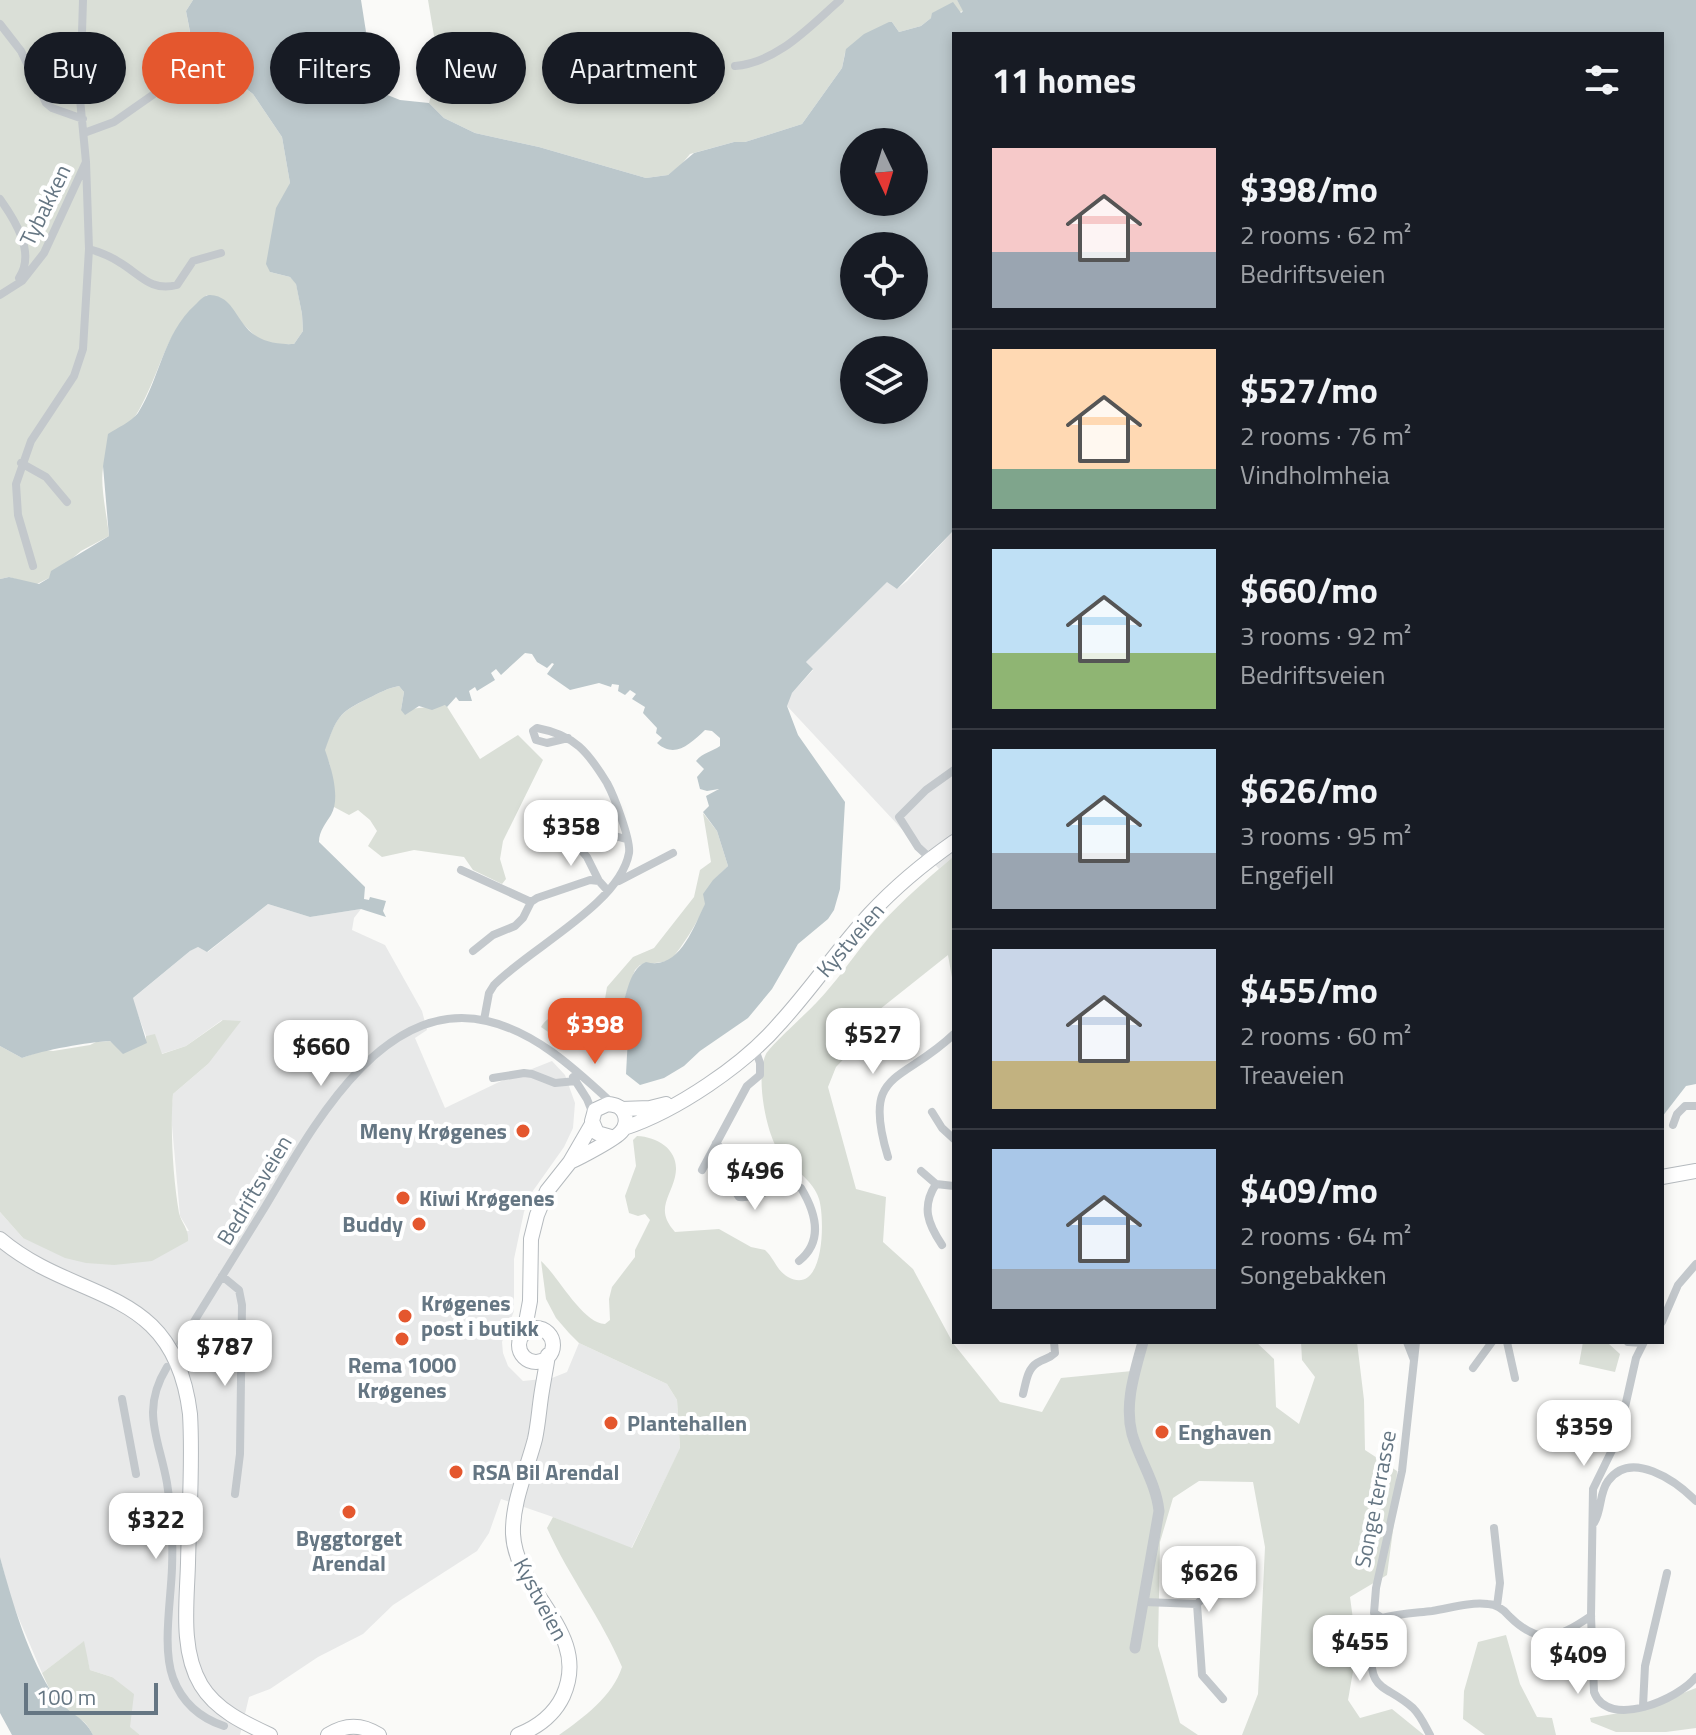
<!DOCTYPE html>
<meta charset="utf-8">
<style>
:root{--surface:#171b24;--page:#242831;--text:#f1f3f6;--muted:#9ea1a6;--line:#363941;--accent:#e4572e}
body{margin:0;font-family:"Titillium Web",sans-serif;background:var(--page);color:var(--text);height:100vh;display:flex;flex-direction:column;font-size:30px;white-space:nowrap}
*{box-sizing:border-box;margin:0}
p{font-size:26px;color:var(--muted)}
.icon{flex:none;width:44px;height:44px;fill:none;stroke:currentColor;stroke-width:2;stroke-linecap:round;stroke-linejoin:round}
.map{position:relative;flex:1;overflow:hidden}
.panel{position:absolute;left:952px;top:32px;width:712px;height:1312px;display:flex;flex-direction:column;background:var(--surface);border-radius:0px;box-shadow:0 4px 12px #0003}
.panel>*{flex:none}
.hud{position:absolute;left:24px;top:32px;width:760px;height:72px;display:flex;gap:16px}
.needle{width:52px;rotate:176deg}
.controls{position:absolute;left:840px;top:128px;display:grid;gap:16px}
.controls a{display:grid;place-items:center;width:88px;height:88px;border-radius:50%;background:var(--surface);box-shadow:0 4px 12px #0003;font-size:40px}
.scale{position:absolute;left:24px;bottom:20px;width:134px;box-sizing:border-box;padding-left:8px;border:4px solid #657683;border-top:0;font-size:22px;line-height:28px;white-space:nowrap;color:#657683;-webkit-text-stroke:6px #fff;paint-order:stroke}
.price{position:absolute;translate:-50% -68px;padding:0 18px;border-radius:16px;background:#fff;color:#222;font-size:26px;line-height:52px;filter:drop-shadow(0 2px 4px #0008)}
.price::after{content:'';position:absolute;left:50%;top:48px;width:24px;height:18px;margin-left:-12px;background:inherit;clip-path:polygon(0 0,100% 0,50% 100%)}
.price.selected{background:var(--accent);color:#fff}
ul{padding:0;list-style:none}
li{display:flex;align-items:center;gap:24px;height:200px;padding:0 40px}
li+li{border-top:2px solid var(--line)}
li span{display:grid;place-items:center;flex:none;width:224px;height:160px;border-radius:0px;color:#555}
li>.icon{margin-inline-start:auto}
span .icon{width:96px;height:96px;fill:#fffc;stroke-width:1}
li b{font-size:34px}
h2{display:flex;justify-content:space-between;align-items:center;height:96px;padding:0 40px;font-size:34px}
.chip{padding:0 28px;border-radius:36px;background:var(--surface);box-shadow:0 4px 12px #0003;font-size:28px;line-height:72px}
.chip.selected{background:var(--accent);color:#fff}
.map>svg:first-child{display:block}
.built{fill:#e8e9e9}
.green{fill:#dadfd7}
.water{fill:#bbc7cb;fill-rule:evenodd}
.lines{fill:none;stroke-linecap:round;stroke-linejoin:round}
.minor-tunnel{stroke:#d5d9db;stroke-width:8;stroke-dasharray:8 4;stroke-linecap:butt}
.primary-casing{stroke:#b5babe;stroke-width:16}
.minor{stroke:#c3c8cc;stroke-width:8}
.tertiary{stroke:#c3c8cc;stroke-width:11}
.primary{stroke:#fff;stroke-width:14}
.poi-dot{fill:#e4572e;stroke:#fff;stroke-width:3}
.labels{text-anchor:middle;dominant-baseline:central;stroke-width:8;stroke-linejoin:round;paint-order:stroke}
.street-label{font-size:22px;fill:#657683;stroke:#fff}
.poi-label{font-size:22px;font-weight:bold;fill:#657683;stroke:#fff;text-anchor:start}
</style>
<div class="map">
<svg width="1696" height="1735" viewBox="0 0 1696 1735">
<rect width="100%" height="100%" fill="#fafaf8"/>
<path class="built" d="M 954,530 L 954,856 L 939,869 L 787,706 L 787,702 L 792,693 L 813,670 L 806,662 L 887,581 L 897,589 L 907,581 Z
M 268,904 L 310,917 L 361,909 L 354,918 L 352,930 L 385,945 L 422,1011 L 427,1030 L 415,1038 L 445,1108 L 499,1082 L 552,1061 L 565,1075 L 575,1103 L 573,1128 L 564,1147 L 530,1195 L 524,1212 L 514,1259 L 514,1311 L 502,1342 L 503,1353 L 508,1366 L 523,1381 L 552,1378 L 567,1372 L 579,1343 L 667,1384 L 677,1400 L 680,1449 L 631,1549 L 553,1517 L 501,1499 L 489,1533 L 477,1551 L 393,1605 L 363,1634 L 318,1657 L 270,1689 L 249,1697 L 240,1735 L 140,1735 L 130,1728 L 112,1677 L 90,1670 L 83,1642 L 42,1673 L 11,1600 L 0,1557 L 0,1212 L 23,1238 L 189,1231 L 180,1216 L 171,1114 L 173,1094 L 208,1064 L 222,1020 L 186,1046 L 161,1054 L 155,1035 L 146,1036 L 132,999 L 190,951 L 198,947 L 208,952 Z"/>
<path class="green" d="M 0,0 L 193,0 L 186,11 L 193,48 L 200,57 L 226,79 L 236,82 L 253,94 L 282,137 L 290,183 L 270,272 L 290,277 L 296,283 L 302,314 L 303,331 L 294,344 L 276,345 L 258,339 L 240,321 L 207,295 C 165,328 163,367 139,410 C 131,424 105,455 103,468 C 100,486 107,516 109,536 L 81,551 L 49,578 L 35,585 L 9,577 L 0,579 Z
M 428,0 L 957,0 L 964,11 L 931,18 L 921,26 L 899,32 L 892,22 L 845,53 L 842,68 L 802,124 L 745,142 L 734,142 L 690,154 L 681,165 L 668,175 L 646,178 L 539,147 L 475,133 L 444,118 L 429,103 L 439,66 Z
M 399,686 L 404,692 L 401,710 L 446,705 L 480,759 L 518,735 L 543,760 L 503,841 L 500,859 L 506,879 L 502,884 L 473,870 L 464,857 L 414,850 L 382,857 L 368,846 L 377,831 L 370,820 L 358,810 L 349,815 L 334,807 L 330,765 L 324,750 C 338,717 336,714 369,698 C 379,693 388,688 399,686 Z
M 703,813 L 717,831 L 728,866 C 708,884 715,883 705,905 C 696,925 684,944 670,961 L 640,965 L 635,970 L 616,1022 L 609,1027 L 564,1043 L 541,1027 C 552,1008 577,1016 595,1007 C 599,1005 602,1002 605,999 L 607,987 L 633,957 L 654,948 L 694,897 L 700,870 L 711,862 Z
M 954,856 L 954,989 L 948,955 L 855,1029 L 860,1042 L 836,1067 L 828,1087 L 856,1189 L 886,1197 L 883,1242 L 913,1269 L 953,1343 L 1000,1402 L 1042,1412 L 1061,1378 L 1132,1371 L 1141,1342 L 1256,1342 L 1274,1359 L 1276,1407 L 1299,1424 L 1315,1377 L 1302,1360 L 1301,1342 L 1357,1342 L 1364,1400 L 1365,1450 L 1397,1471 L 1394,1523 L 1387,1575 L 1350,1597 L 1357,1649 L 1348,1700 L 1360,1718 L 1392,1709 L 1424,1735 L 1242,1735 L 1258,1694 L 1265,1547 L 1253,1482 L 1199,1481 L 1173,1498 L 1160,1542 L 1158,1646 L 1180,1723 L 1198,1735 L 559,1735 C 583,1718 613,1696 622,1667 C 602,1619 569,1577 547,1528 L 553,1517 L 632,1548 L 680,1448 L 677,1400 L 667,1384 L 579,1343 L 569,1333 L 556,1318 L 546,1299 L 541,1261 C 559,1277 582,1323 605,1324 L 610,1320 L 609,1299 L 612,1287 L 635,1257 L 635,1250 L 650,1220 L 645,1214 L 638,1216 L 629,1213 L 625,1196 L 636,1166 L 633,1140 L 637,1136 C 660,1137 681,1152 675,1177 C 670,1198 655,1210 675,1232 L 719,1229 L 751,1247 L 765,1250 C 774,1258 777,1271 788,1277 C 825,1297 825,1218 819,1199 C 813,1179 792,1169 780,1153 C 766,1135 755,1075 766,1054 C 772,1044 807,1013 817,1002 C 836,982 850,961 867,940 C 893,908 924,882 954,856 Z
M 223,1020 L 241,1021 L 208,1064 L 173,1094 C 170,1128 173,1178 179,1213 C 182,1224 189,1229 188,1241 L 152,1261 L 114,1265 L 86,1263 L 65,1258 L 23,1238 L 0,1212 L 0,1046 L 22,1058 L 44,1050 L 53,1051 L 90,1045 L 96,1042 L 110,1041 L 120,1049 L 146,1041 L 146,1036 L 155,1034 L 162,1054 L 186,1046 Z
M 1583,1342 L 1609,1344 L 1620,1354 L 1615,1372 L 1579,1364 Z
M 1506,1635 L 1520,1684 L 1537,1717 L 1552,1718 L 1556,1735 L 1485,1735 L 1463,1719 L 1464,1691 L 1478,1642 Z
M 84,1641 L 90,1670 L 112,1677 L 134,1694 L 130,1727 L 140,1735 L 93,1735 C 84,1718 83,1722 69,1713 C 56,1705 48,1686 42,1673 Z
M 1696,1688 L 1696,1728 L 1666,1732 L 1616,1732 L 1591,1722 L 1590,1718 L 1642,1709 Z"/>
<path class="water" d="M 193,0 L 361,0 L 372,70 L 379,90 L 385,94 L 400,100 L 429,103 L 444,118 L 475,133 L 539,147 L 646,178 L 668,175 L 694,153 L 734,142 L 745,142 L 802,124 L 842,68 L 846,49 L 864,34 L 889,22 L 892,22 L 899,32 L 921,26 L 931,18 L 932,13 L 953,2 L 961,13 L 963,11 L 957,0 L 1696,0 L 1696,1084 L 1686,1086 L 1662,1117 L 1662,34 L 954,34 L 954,530 L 897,589 L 887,582 L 806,662 L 813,669 L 792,693 L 787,706 L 798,735 L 845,802 L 840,889 L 834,910 L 828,919 L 798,944 L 772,989 L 748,1018 L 700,1051 L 684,1066 L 664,1078 L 640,1085 L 626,1074 L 628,1037 L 615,1036 L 609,1027 C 629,1011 623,972 646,962 C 679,971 693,928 705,904 L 703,894 L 713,880 L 728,866 L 717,831 L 703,812 L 709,806 L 706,796 L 719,789 L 707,791 L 700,789 L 697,777 L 704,769 L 696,761 C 703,752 712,752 720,746 L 720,738 L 712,731 L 705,730 C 690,744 675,759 657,743 L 662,738 L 656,733 L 657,728 L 643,713 L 645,707 L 632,699 L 636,694 L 630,690 L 625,695 L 618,691 L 619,685 L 612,684 L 611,687 L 599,683 L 570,690 L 547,674 L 554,664 L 552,663 L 547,668 L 537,662 L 532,654 L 525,653 L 501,675 L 496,669 L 491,673 L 495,680 L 477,691 L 475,687 L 469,691 L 472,701 L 459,701 L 456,697 L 447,707 L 445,705 L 432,710 L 419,706 L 405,715 L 401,710 L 404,692 L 399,686 C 388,688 379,693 369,698 C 337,713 337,718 325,750 C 331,767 341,798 331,815 C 326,823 319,831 319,842 L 365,887 L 364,899 L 369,900 L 370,897 L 386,901 L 383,911 L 386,917 L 361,909 L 310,917 L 268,904 L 207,952 L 198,947 L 190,951 L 133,998 L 147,1043 L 123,1054 L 110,1041 C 88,1042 44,1050 22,1058 L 0,1046 L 0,579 L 9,577 L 39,584 L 49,578 L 51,571 L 109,536 L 103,466 L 108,434 C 117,428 131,422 138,413 C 160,378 163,334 195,305 C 199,301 204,295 210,295 C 245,297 231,347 294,344 L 303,331 L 302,314 L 296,284 L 290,277 L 270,272 L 266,264 L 276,208 L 290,183 L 282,137 L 253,94 L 237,82 L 226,80 L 200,57 L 193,47 L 186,11 ZM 854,142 L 914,142 L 914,202 L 854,202 ZM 854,246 L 914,246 L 914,306 L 854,306 ZM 854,350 L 914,350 L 914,410 L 854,410 Z
M 0,1557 C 12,1601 29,1660 55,1697 C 67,1713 84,1716 93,1735 L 12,1735 L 0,1713 Z"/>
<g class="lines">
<path class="minor-tunnel" d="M 173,1356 L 185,1336"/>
<defs>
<path id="primary" d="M 621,1109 L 650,1108 L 666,1104
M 624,1128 C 676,1111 744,1065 780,1023 C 812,988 838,949 870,914 C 895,887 924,863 954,842
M 570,1162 C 581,1157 615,1139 621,1132 C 626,1127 627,1119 624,1113 C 621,1106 615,1105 608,1104 L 595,1110 L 592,1121 L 597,1133 L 611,1137
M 1662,1177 L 1696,1171
M 0,1239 C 78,1305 174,1283 190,1414 C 193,1464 189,1514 188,1563 C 187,1602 180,1650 201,1685 C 216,1710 244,1723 270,1735
M519 1345a17 17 0 1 1 34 0a17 17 0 1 1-34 0Z
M 524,1333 L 530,1301 L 531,1239 L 537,1215 L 547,1191 L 570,1162 L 592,1124
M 328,1735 C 345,1724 362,1724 379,1735
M 518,1735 C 538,1727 554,1715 563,1696 C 592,1632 516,1594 513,1534 C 512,1502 527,1470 535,1439 C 538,1425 539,1411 541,1397 C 543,1383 546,1369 548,1355"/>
</defs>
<use href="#primary" class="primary-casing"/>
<path class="minor" d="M 0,24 L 21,51 L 46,103 L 52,108 L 83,119
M 735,66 C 778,62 809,27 840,0
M 84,133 L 114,122 L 164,87
M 0,199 C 15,220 36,253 19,278 L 22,281
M 89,249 C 100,252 110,256 119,262 C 140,274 150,292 177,285 L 193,261 L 221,253
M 0,295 L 22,281 L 44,253 L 86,162 L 80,99 L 83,0
M 21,463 L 46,477 L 67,502
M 33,566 L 18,515 L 16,484 L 31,441 L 74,376 L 83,349 L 89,249 L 86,162
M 575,843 L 595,843 L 611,835 L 626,839
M 575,843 L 587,857 L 599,881
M 931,859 L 918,847 L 899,817 L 926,790 L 954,770
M 461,870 L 531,902
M 619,881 L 673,853
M 473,951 L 493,935 L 515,926 L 523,918 L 531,902 L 537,898 L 590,880 L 599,881 L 608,891
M 484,1020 L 489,993 L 494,985 C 530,948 620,904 629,853 C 631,840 614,796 607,783 C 588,752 575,735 537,728 L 533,731 L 536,740 L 547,743 L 568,738
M 573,1077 L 587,1099 L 593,1114
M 493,1078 L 524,1073 L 532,1074 L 555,1083 L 576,1081
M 932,1112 L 942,1128 L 954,1139
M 1673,1125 L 1677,1114 L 1685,1106 L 1696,1106
M 716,1143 C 736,1163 726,1181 739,1197 C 760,1199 782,1180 801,1188 C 816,1213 824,1241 799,1261
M 888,1157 C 861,1069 902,1084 954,1034
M 702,1170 L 747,1086 L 760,1075 L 760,1063 L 755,1049
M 921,1171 L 936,1184 L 954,1186
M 936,1184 C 921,1207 928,1224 942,1245
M 222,1276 L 239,1290 L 242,1305 L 240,1454 L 235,1494
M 1662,1322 L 1678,1285 L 1696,1264
M 185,1336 C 212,1293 238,1250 265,1207 C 309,1134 380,996 487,1021 C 536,1032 576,1070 612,1103
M 1407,1342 L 1414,1360
M 1416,1342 L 1402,1471 L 1376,1588 L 1374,1613 L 1382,1618 C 1398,1614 1415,1613 1432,1611 C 1451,1608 1468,1602 1488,1604 C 1497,1604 1503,1609 1509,1616 C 1540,1647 1558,1638 1591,1616
M 1507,1342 L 1515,1378
M 1628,1342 L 1643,1343
M 1644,1342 L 1636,1358 L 1618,1438 L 1593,1489 L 1591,1616 L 1594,1692 C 1608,1730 1679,1699 1696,1677
M 167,1367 C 140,1411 159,1438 167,1483 C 172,1512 173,1540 172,1568 C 171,1600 162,1648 173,1678 C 182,1702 200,1718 224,1726
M 1473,1368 L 1492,1342
M 1023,1394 C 1026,1383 1027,1369 1037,1363 C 1045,1358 1049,1359 1055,1353 L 1054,1342
M 122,1399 L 136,1474
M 1594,1523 C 1602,1510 1599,1493 1608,1481 C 1631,1449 1676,1481 1696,1501
M 1494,1528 L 1500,1583 L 1497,1606
M 1144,1602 L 1197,1604 C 1214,1589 1220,1578 1220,1555
M 1197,1604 L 1202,1675 L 1223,1699
M 1377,1616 C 1370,1624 1372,1635 1371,1646 C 1369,1694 1385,1683 1413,1708 C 1421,1716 1425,1726 1430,1735
M 1643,1706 L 1645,1666 L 1667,1573"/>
<path class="tertiary" d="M 1135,1648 L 1159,1511 C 1156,1483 1140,1461 1132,1434 C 1124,1403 1135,1372 1143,1342"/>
<use href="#primary" class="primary"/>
</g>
<g class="poi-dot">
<circle cx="523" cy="1131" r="8"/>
<circle cx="403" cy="1198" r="8"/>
<circle cx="419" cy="1224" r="8"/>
<circle cx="405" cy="1316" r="8"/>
<circle cx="402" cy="1339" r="8"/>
<circle cx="611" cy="1423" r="8"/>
<circle cx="1162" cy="1432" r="8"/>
<circle cx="456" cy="1472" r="8"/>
<circle cx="349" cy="1512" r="8"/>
</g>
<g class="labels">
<g class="street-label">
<text transform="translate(45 205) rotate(-64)">Tybakken</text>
<text transform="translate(850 940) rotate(-49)">Kystveien</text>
<text transform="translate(254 1190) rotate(-59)">Bedriftsveien</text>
<text transform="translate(1375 1499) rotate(-79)">Songe terrasse</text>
<text transform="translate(541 1599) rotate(62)">Kystveien</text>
</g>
<g class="poi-label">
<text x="507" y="1131" text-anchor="end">Meny Krøgenes</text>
<text x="419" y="1198">Kiwi Krøgenes</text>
<text x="403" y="1224" text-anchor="end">Buddy</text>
<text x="421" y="1303">Krøgenes<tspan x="421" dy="25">post i butikk</tspan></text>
<text x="402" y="1365" text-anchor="middle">Rema 1000<tspan x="402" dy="25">Krøgenes</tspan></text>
<text x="627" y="1423">Plantehallen</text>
<text x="1178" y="1432">Enghaven</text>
<text x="472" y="1472">RSA Bil Arendal</text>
<text x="349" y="1538" text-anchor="middle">Byggtorget<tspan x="349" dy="25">Arendal</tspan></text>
</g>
</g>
</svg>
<div class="controls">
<a><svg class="needle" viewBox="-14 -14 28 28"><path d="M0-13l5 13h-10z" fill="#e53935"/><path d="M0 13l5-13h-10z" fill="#9ea1a6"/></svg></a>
<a><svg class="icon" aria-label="locate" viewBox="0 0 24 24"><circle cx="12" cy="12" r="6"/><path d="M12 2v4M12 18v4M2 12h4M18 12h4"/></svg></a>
<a><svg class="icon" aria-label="layers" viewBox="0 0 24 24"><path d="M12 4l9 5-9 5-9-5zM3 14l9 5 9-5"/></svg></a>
</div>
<div class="scale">100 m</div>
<b class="price" style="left:571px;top:868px">$358</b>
<b class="price selected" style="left:595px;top:1066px">$398</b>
<b class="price" style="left:873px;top:1076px">$527</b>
<b class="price" style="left:321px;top:1088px">$660</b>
<b class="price" style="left:755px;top:1212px">$496</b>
<b class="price" style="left:225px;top:1388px">$787</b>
<b class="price" style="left:1584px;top:1468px">$359</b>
<b class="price" style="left:156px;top:1561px">$322</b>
<b class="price" style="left:1209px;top:1614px">$626</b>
<b class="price" style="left:1360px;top:1683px">$455</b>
<b class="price" style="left:1578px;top:1696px">$409</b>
<div class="hud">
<a class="chip">Buy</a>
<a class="chip selected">Rent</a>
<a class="chip">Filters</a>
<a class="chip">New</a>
<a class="chip">Apartment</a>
</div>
<section class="panel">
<h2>11 homes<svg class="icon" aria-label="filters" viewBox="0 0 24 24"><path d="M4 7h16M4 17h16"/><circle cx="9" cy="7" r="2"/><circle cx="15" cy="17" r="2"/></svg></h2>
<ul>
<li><span style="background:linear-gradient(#f6c9c9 65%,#9aa5b1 0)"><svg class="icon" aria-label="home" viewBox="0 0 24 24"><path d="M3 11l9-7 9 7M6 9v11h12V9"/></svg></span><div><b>$398/mo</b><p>2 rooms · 62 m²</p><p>Bedriftsveien</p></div></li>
<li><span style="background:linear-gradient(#ffd9b3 75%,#7fa58c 0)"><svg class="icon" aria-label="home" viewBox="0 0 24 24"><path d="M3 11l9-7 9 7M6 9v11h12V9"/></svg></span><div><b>$527/mo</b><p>2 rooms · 76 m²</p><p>Vindholmheia</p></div></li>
<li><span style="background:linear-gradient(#bfe0f5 65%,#8fb573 0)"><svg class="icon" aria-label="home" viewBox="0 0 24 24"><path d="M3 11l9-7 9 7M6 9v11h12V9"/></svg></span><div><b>$660/mo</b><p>3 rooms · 92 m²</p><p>Bedriftsveien</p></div></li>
<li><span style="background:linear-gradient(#bfe0f5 65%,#9aa5b1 0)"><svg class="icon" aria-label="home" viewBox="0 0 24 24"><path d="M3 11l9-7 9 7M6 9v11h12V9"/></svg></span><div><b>$626/mo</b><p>3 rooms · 95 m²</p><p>Engefjell</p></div></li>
<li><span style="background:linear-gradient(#c9d6e8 70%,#c2b280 0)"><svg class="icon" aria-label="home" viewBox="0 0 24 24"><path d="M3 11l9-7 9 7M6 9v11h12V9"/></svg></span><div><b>$455/mo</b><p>2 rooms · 60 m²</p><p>Treaveien</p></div></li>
<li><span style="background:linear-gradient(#a9c7e8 75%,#9aa5b1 0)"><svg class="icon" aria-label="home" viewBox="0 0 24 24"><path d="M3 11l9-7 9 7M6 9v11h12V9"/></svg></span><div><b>$409/mo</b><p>2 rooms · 64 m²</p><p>Songebakken</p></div></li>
</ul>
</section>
</div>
